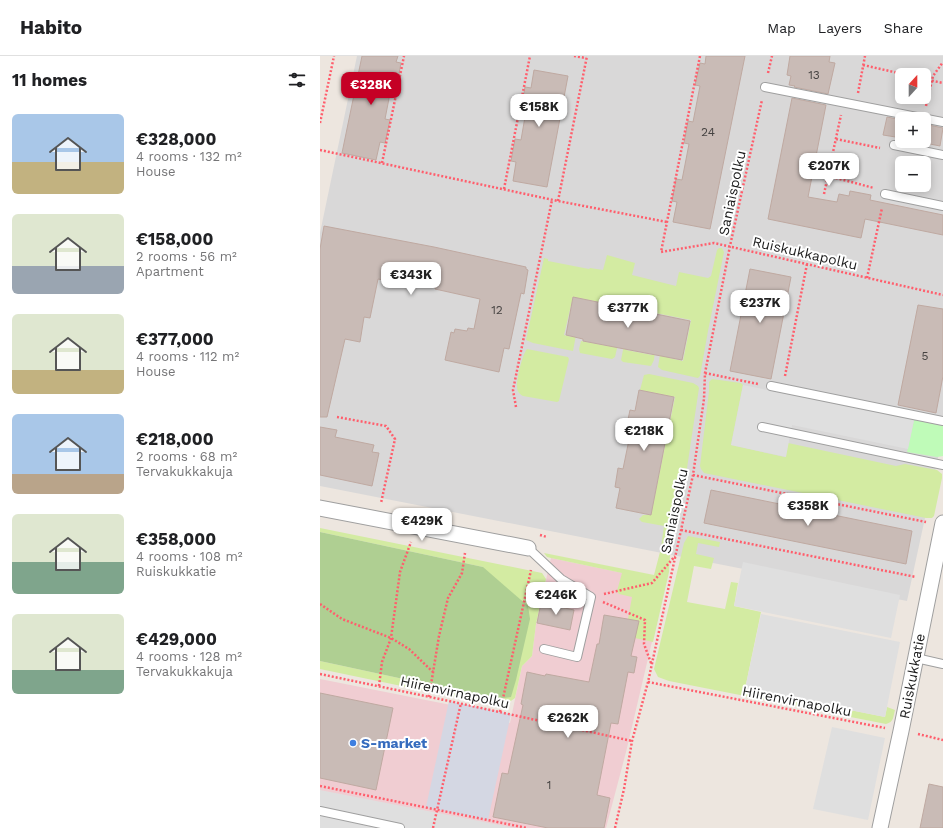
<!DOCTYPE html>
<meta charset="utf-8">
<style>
:root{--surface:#fff;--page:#f2f2f2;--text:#202124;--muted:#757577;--line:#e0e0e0;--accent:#c50025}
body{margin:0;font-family:"Work Sans",sans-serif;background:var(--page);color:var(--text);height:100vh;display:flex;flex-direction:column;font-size:15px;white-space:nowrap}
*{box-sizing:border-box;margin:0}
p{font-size:13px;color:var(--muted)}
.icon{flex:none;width:22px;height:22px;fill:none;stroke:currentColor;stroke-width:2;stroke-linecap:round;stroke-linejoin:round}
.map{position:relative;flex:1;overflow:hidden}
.side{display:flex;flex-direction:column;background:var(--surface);width:320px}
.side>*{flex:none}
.needle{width:26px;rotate:21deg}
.fabs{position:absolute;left:575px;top:12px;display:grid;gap:8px}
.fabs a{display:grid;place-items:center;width:36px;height:36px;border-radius:6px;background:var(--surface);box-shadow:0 2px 10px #0003;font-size:20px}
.price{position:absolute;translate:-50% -34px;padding:0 9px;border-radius:8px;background:#fff;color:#222;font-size:13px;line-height:26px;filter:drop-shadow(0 1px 2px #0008)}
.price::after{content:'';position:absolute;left:50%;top:24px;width:12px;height:9px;margin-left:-6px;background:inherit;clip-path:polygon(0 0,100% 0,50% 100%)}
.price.active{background:var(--accent);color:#fff}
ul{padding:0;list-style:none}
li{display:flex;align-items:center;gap:12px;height:100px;padding:0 12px}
li span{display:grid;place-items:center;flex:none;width:112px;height:80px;border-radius:6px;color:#555}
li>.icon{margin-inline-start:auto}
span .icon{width:48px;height:48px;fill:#fffc;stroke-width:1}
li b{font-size:17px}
h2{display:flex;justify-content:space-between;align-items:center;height:48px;padding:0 12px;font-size:17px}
header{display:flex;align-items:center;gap:24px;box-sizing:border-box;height:56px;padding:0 20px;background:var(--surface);border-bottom:1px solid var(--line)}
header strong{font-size:19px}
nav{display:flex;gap:22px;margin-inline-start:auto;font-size:14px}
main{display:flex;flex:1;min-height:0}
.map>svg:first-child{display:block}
.residential{fill:#d9d8d8;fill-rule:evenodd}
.commercial{fill:#f0cdd2}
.grass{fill:#d3eba2}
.forest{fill:#afcf92}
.park{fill:#bffbb8}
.parking{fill:#dfdfdf}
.plaza{fill:#d4d7e3}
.building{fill:#c9bbb6;stroke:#bfa9a1}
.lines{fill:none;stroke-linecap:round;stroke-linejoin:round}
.lane-casing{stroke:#9f9f9f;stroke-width:10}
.street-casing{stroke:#9f9f9f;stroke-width:17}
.path{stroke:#ff5e6c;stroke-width:2.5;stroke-dasharray:2 2;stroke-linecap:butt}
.lane{stroke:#fff;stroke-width:8}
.street{stroke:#fff;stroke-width:15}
.shop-dot{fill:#3f7fe0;stroke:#fff;stroke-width:1.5}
.labels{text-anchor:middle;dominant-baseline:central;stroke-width:4;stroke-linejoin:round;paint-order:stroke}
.number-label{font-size:12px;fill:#464342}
.street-label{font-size:14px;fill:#1b1b1b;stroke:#fff}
.shop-label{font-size:14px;font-weight:bold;fill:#366cbe;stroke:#fff;text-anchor:start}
</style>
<header>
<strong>Habito</strong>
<nav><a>Map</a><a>Layers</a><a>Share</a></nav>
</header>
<main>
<section class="side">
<h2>11 homes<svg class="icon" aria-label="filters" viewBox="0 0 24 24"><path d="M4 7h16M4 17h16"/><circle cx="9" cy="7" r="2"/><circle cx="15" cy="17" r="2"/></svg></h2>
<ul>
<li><span style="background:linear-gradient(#a9c7e8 60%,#c2b280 0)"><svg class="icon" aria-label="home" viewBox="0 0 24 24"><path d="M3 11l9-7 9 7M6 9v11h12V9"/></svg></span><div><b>€328,000</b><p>4 rooms · 132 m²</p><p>House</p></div></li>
<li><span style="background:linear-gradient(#dfe7d0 65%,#9aa5b1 0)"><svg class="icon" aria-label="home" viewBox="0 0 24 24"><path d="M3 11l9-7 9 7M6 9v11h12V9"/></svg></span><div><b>€158,000</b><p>2 rooms · 56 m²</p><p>Apartment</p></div></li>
<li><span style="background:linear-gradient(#dfe7d0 70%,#c2b280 0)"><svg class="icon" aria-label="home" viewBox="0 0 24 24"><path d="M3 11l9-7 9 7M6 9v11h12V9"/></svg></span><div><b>€377,000</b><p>4 rooms · 112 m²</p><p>House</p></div></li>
<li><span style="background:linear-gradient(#a9c7e8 75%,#b9a48a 0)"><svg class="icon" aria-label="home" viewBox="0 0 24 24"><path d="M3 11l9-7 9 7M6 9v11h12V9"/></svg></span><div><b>€218,000</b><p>2 rooms · 68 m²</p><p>Tervakukkakuja</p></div></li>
<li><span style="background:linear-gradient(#dfe7d0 60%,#7fa58c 0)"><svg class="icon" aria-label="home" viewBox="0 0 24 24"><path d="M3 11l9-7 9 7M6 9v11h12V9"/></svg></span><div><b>€358,000</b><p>4 rooms · 108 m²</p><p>Ruiskukkatie</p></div></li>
<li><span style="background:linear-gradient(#dfe7d0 70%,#7fa58c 0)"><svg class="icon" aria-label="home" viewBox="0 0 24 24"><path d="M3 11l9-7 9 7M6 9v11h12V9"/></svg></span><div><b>€429,000</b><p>4 rooms · 128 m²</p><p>Tervakukkakuja</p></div></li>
</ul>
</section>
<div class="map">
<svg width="623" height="772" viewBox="0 0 623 772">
<rect width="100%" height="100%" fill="#ede6df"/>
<path class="residential" d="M 37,0 L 623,0 L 623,379 L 587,545 L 0,430 L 0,177 ZM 582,19 L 604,19 L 604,41 L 582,41 ZM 582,63 L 604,63 L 604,85 L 582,85 ZM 582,107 L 604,107 L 604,129 L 582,129 Z"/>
<path class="commercial" d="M 231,502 L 346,526 L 306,696 L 286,772 L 0,772 L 0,623 L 131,649 L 161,657 L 190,667 L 202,610 L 212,600 L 216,568 Z"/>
<path class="grass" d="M 399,192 L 402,192 L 404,196 L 403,201 L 388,275 L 380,320 L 378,322 L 342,314 L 338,311 L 340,299 L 349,297 L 349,302 L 363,305 L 371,264 L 253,241 L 244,279 L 252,281 L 253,279 L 256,279 L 253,295 L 213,287 L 206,284 L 224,202 L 228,203 L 228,205 L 269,213 L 270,212 L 283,214 L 287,199 L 315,207 L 312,219 L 356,230 L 359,216 L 388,222 L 391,220 L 397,194 Z
M 261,285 L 288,290 L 289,286 L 298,288 L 295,301 L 292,303 L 260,297 L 259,293 Z
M 304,289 L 307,289 L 306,294 L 332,299 L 333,295 L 335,295 L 334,304 L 331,310 L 303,306 L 301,304 Z
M 207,293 L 248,301 L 249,303 L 239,345 L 237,346 L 203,340 C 199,338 197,335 197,330 C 197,322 202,299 207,293 Z
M 329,318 L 373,327 L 378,330 L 379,332 L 366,419 L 353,484 L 351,490 L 349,492 L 341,491 L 344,470 L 322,466 L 319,463 L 323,459 L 331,459 L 355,341 L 320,334 L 324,319 Z
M 392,323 L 421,327 L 423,329 L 411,389 L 465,401 L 468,387 L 576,410 L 585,408 L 617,414 L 622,418 L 622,422 L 614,460 L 612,462 L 606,462 L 384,417 L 381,413 L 380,410 L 389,335 L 389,326 Z
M 0,472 L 222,517 L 226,523 L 216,568 L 212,600 L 202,610 L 195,642 C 186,650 174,647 163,647 L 0,613 L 0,605 L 176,643 L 163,511 L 0,476 Z
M 368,480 L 400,486 L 399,491 L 378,487 L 376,498 L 394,502 L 391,513 L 374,510 L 367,546 L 405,553 L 411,526 L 418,527 L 414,550 L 441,556 L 425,633 L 565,661 L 567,651 L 575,654 C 573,661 574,666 566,668 L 349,625 L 338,621 L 334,613 L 364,487 Z
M 340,496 L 350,499 L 349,516 L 333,586 L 315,582 L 318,565 L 308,563 L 312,541 L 299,538 L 297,535 L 302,517 L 231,502 L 227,501 L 224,497 L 334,519 Z"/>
<path class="forest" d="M 0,476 L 163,511 L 208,550 L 210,563 L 196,624 L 191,641 L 176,643 L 0,605 Z"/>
<path class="park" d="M 594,364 L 623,370 L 623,400 L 617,401 L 587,396 Z"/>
<path class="parking" d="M 423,329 L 594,364 L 588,393 L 472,369 L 466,401 L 411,389 Z
M 423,506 L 580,539 L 571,582 L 414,550 Z
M 441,558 L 580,586 L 565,661 L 425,633 Z
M 512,671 L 565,682 L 548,764 L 493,753 Z
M 0,734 L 195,772 L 0,772 Z"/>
<path class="plaza" d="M 129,645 L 191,658 L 168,764 L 106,751 Z"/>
<path class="building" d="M 42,0 L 78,0 L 76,6 L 81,7 L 77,28 L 72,27 L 65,63 L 70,64 L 65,87 L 60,86 L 56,104 L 22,97 Z
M 386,0 L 425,0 L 390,173 L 353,166 L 357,146 L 352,145 L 356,123 L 362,124 L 369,88 L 364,87 L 368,65 L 373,66 L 380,30 L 375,29 L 380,7 L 385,8 Z
M 470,0 L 510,0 L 509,6 L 515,7 L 508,38 L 474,31 L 475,30 L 469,29 L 471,20 L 467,19 Z
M 214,14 L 248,20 L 227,131 L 193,125 L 196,106 L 191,105 L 195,83 L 201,84 L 206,55 L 201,54 L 205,31 L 211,32 Z
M 472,42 L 506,49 L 488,141 L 517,146 L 519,138 L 529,140 L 530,135 L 551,139 L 550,144 L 623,159 L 623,179 L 545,163 L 541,182 L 448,163 Z
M 567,61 L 582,64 L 582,82 L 563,79 Z
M 604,68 L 623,72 L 620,90 L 595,85 L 604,85 Z
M 4,170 L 114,191 L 206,211 L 206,213 L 208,214 L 204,238 L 201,237 L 189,293 L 184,292 L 179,316 L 125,304 L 131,276 L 134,277 L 135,273 L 147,275 L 148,272 L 154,273 L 160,243 L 115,233 L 116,229 L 83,222 L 82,227 L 58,223 L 50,262 L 44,261 L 40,286 L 25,283 L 7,361 L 0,361 L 0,193 Z
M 430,213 L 471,221 L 451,323 L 410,315 Z
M 253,241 L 370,265 L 362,304 L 263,285 L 263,283 L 246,279 Z
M 598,249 L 623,253 L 623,320 L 616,357 L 578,349 Z
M 319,334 L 354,341 L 331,459 L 296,452 L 300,432 L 295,431 L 298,412 L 303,413 L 311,374 L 306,373 L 310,354 L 315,355 Z
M 0,371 L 17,374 L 15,381 L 54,389 L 52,396 L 59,397 L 52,430 L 0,419 Z
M 391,434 L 592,475 L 586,508 L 384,467 Z
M 221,547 L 254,554 L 250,574 L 217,567 Z
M 284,559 L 319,565 L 311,600 L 317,601 L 314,617 L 308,616 L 298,668 L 291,667 L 277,739 L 290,742 L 284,772 L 228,772 L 173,761 L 182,717 L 188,718 L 203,649 L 201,648 L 207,616 L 225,620 L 226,618 L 269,626 L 277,588 L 279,588 Z
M 0,637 L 73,652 L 56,734 L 0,722 Z
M 609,728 L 623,731 L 623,772 L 600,772 Z"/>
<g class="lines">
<defs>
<path id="lane" d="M 445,31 L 623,66
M 574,89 L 623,99
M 565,138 L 623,150
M 451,330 L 623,365
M 442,371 L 623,409
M 208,492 L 241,523 L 271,541 L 257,601 L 224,593
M 596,602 L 623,608
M 0,755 L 80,772"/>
<path id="street" d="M 0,452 L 208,492
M 560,772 L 581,675 L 623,467"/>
</defs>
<use href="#lane" class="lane-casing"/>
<use href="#street" class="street-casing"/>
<path class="path" d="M 254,0 L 266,2
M 380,0 L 341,196 L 394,187 L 623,239
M 543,9 L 587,19
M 448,17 L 452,0
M 604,23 L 623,27
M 538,37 L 545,0
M 606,50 L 613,20 L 623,6
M 0,67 L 14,0
M 516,83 L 560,92
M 0,94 L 238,145 L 347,166
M 62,107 L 84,0
M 508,120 L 554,132
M 184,133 L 210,0
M 504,138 L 521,59
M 238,145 L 267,0
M 547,222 L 562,152
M 385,317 L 438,328
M 465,320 L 487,208
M 196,351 L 193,334 L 232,144
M 17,361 L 66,370 L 75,383 L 61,447
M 373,419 L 606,466
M 361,474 L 596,521
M 220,479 L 227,481
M 284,538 L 332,527 L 355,500
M 283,546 L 325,564 L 324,588 L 331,607
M 0,548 L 22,563 L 71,582 L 89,593 L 113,616
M 0,618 L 129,645 L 312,685
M 328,626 L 565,672
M 59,630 L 62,606 L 71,582 L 80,516 L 91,486
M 109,641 L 119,580 L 128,542 L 142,517 L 145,497
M 180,656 L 211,514
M 598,678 L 623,684
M 0,730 L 207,772
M 113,772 L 141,647
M 295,772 L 304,733 L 312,685 L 328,626 L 373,419 L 384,343 L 385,317 L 410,190 L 442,44"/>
<use href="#lane" class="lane"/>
<use href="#street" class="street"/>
</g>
<circle class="shop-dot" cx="33" cy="687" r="4"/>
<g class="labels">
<g class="number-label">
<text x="494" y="19">13</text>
<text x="388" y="76">24</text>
<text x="177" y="254">12</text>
<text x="605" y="300">5</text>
<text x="229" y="729">1</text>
</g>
<g class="street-label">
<text transform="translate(412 137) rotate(-78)">Saniaispolku</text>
<text transform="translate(485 197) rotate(13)">Ruiskukkapolku</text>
<text transform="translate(354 455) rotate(-78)">Saniaispolku</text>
<text transform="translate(592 620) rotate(-79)">Ruiskukkatie</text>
<text transform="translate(135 636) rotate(12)">Hiirenvirnapolku</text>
<text transform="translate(477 645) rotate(11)">Hiirenvirnapolku</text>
</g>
<g class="shop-label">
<text x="41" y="687">S-market</text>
</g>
</g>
</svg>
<div class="fabs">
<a><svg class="needle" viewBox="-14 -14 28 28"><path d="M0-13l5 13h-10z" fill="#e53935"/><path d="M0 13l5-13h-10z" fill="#757577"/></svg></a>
<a>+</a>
<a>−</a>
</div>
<b class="price active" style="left:51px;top:50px">€328K</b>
<b class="price" style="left:219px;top:72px">€158K</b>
<b class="price" style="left:509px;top:131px">€207K</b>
<b class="price" style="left:91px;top:240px">€343K</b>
<b class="price" style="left:440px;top:268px">€237K</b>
<b class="price" style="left:308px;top:273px">€377K</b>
<b class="price" style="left:324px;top:396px">€218K</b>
<b class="price" style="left:488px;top:471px">€358K</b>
<b class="price" style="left:102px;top:486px">€429K</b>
<b class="price" style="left:236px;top:560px">€246K</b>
<b class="price" style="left:248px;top:683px">€262K</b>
</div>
</main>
